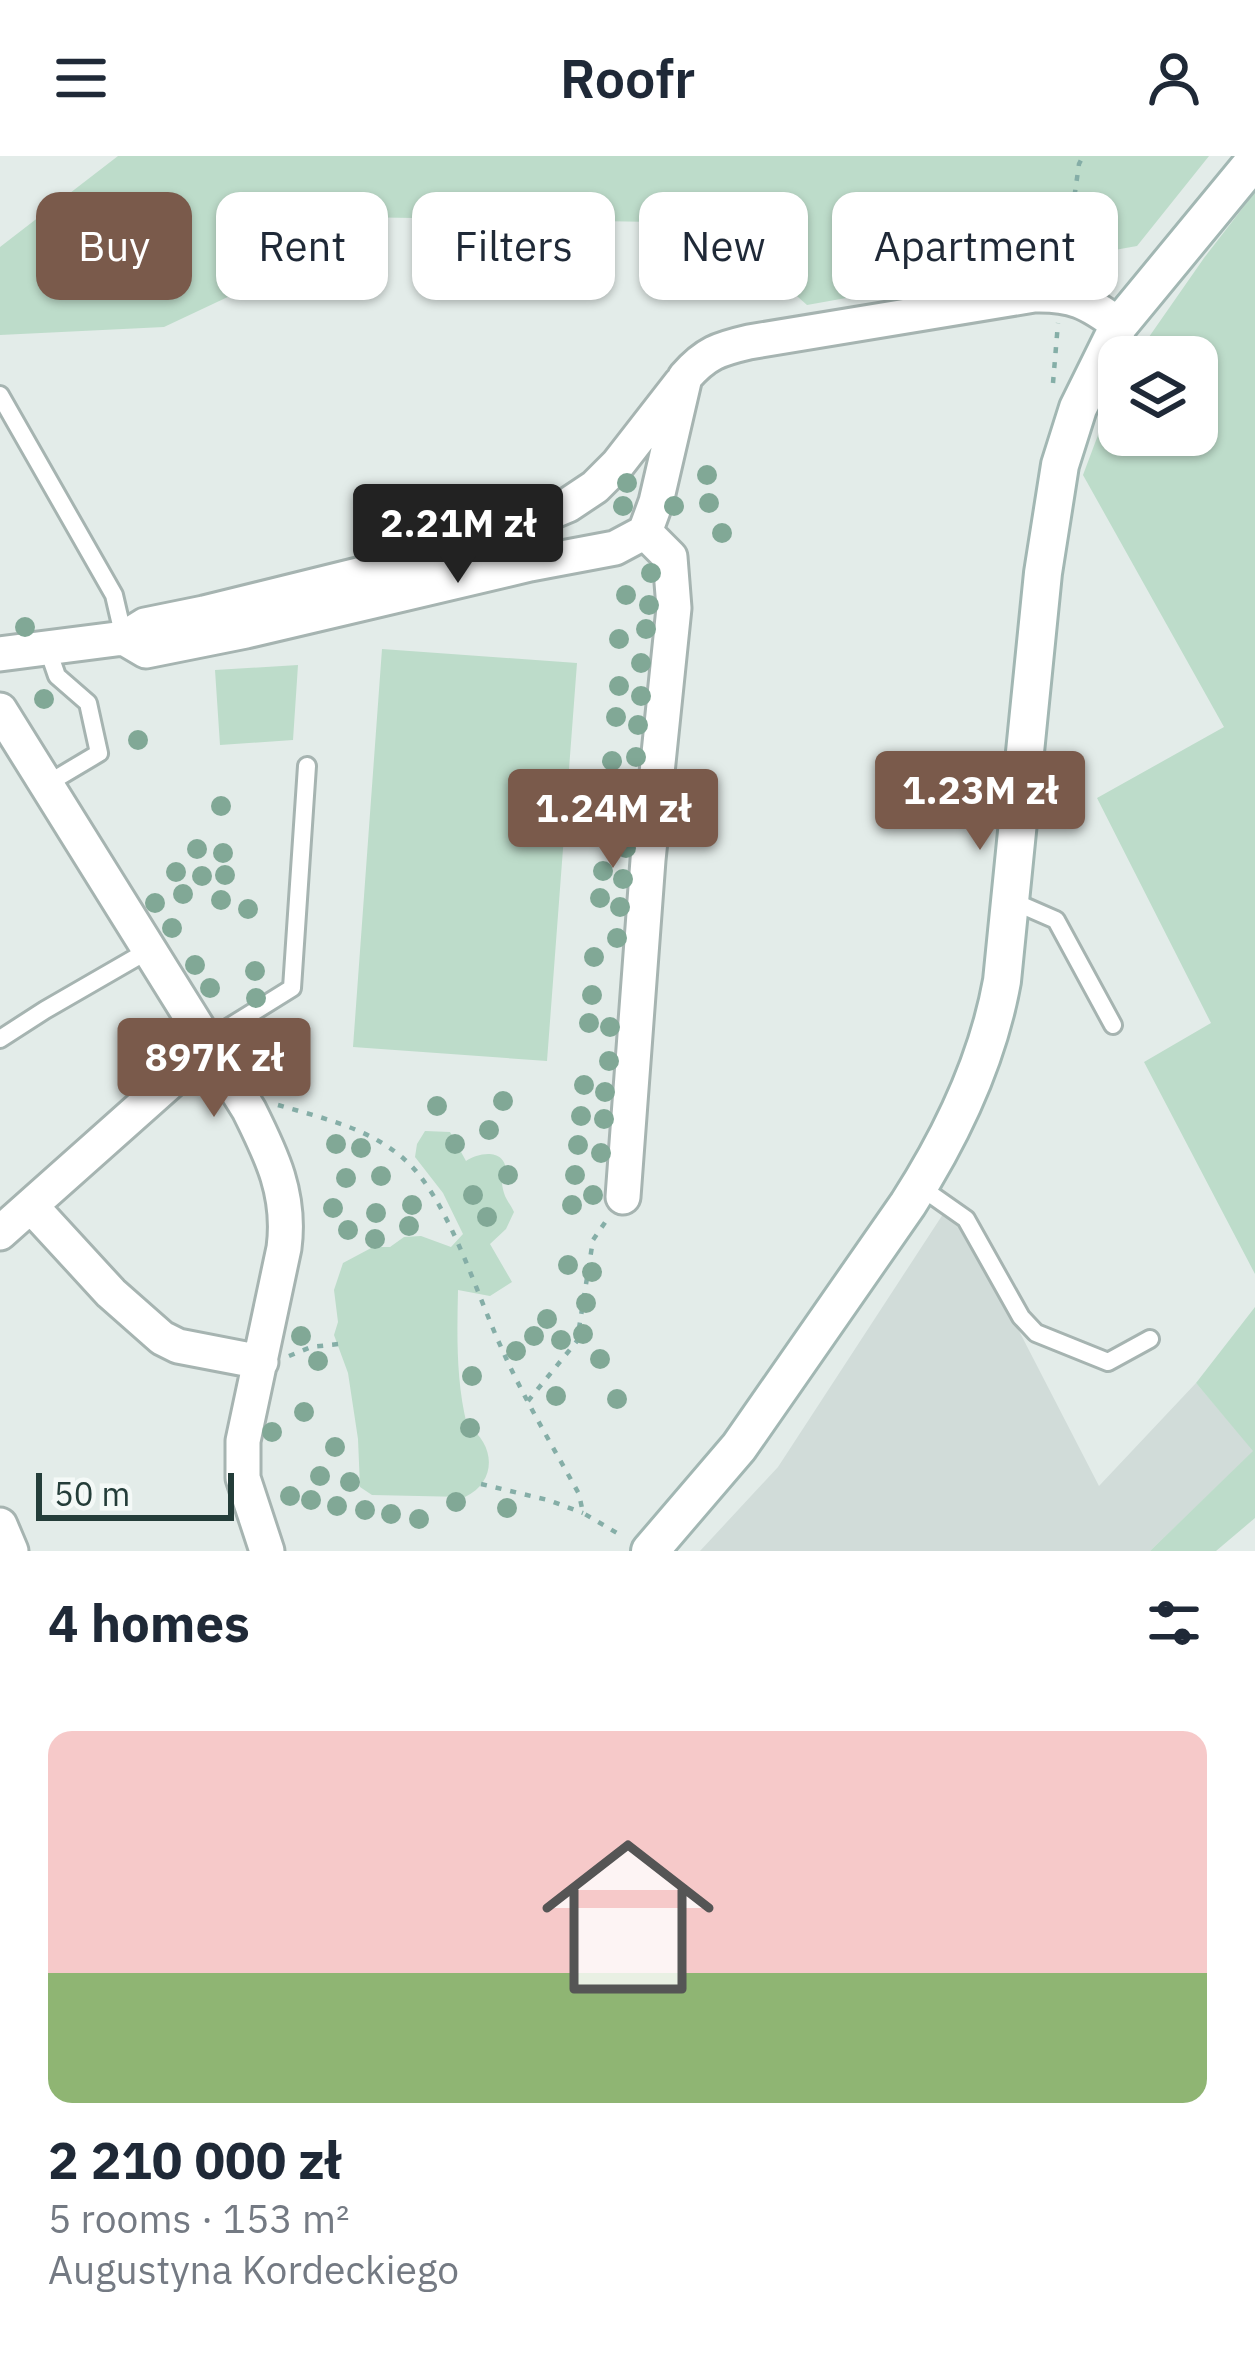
<!DOCTYPE html>
<meta charset="utf-8">
<style>
:root{--surface:#fff;--page:#f2f2f3;--text:#1f2937;--muted:#747a83;--accent:#7a5a4b}
body{margin:0;font-family:"IBM Plex Sans",sans-serif;background:var(--page);color:var(--text);height:100vh;display:flex;flex-direction:column;font-size:45px;white-space:nowrap}
*{box-sizing:border-box;margin:0}
p{font-size:39px;color:var(--muted)}
.icon{flex:none;width:66px;height:66px;fill:none;stroke:currentColor;stroke-width:2;stroke-linecap:round;stroke-linejoin:round}
.map{position:relative;height:1395px;overflow:hidden}
.details{display:flex;flex-direction:column;background:var(--surface);flex:1}
.details>*{flex:none}
.banner{position:absolute;left:36px;top:36px;width:1185px;height:108px;display:flex;gap:24px}
.fabs{position:absolute;left:1098px;top:180px;display:grid;gap:24px}
.fabs a{display:grid;place-items:center;width:120px;height:120px;border-radius:24px;background:var(--surface);box-shadow:0 3px 9px #0004;font-size:60px}
.scale{position:absolute;left:36px;bottom:30px;width:198px;box-sizing:border-box;padding-left:12px;border:6px solid #243d39;border-top:0;font-size:33px;line-height:42px;white-space:nowrap;color:#243d39;-webkit-text-stroke:9px #f4f9f7;paint-order:stroke}
.price{position:absolute;translate:-50% -102px;padding:0 27px;border-radius:12px;background:var(--accent);color:#fff;font-size:39px;line-height:78px;filter:drop-shadow(0 3px 6px #0008)}
.price::after{content:'';position:absolute;left:50%;top:72px;width:36px;height:27px;margin-left:-18px;background:inherit;clip-path:polygon(0 0,100% 0,50% 100%)}
.price.selected{background:#222;color:#fff}
ul{padding:0;list-style:none}
li{display:grid;align-content:center;gap:24px;height:636px;padding:0 48px}
li span{display:grid;place-items:center;height:372px;border-radius:24px;color:#555}
li>.icon{margin-inline-start:auto}
span .icon{width:216px;height:216px;fill:#fffc;stroke-width:1}
li b{font-size:51px}
h2{display:flex;justify-content:space-between;align-items:center;height:144px;padding:0 48px;font-size:51px}
.tag{padding:0 42px;border-radius:24px;background:var(--surface);box-shadow:0 3px 9px #0004;font-size:42px;line-height:108px}
.tag.selected{background:var(--accent);color:#fff}
header{display:flex;justify-content:space-between;align-items:center;height:156px;padding:0 48px;background:var(--surface);font-size:54px;font-weight:600}
.map>svg:first-child{display:block}
.built{fill:#d1dcd9}
.green{fill:#bddcca}
.lines{fill:none;stroke-linecap:round;stroke-linejoin:round}
.lane-casing{stroke:#a6b4b1;stroke-width:22}
.street-casing{stroke:#a6b4b1;stroke-width:39}
.secondary-casing{stroke:#a2b7b3;stroke-width:42}
.path{stroke:#85aea7;stroke-width:4.5;stroke-dasharray:6 9;stroke-linecap:butt}
.lane{stroke:#fff;stroke-width:16}
.street{stroke:#fff;stroke-width:33}
.secondary{stroke:#fff;stroke-width:36}
.tree{fill:#81a896}
</style>
<header><svg class="icon" aria-label="menu" viewBox="0 0 24 24"><path d="M4 6h16M4 12h16M4 18h16"/></svg>Roofr<svg class="icon" aria-label="person" viewBox="0 0 24 24"><circle cx="12" cy="8" r="4"/><path d="M4 21q1-7 8-7t8 7"/></svg></header>
<div class="map">
<svg width="1255" height="1395" viewBox="0 0 1255 1395">
<rect width="100%" height="100%" fill="#e3ece9"/>
<path class="built" d="M 947,1052 L 969,1078 L 1099,1330 L 1196,1227 L 1254,1295 L 1150,1395 L 700,1395 L 778,1311 Z"/>
<path class="green" d="M 118,0 L 1209,0 L 1137,90 L 807,149 L 715,67 L 351,61 L 232,139 L 164,171 L 0,179 L 0,91 Z
M 1255,36 L 1255,1118 L 1144,906 L 1211,867 L 1097,642 L 1224,571 L 1083,319 L 1119,223 L 1119,279 L 1197,279 L 1197,201 L 1135,201 L 1204,102 Z
M 382,493 L 577,507 L 547,905 L 353,891 Z
M 298,509 L 293,584 L 220,589 L 215,514 Z
M 425,975 L 450,976 L 466,1005 C 479,996 506,992 506,1016 C 506,1032 499,1020 504,1037 C 506,1044 511,1049 514,1056 L 506,1073 L 490,1088 L 512,1126 L 490,1140 L 458,1134 C 457,1180 456,1224 467,1269 C 495,1288 498,1325 465,1341 L 372,1339 L 360,1331 L 358,1283 L 348,1217 L 334,1179 L 338,1166 L 334,1134 L 343,1107 L 373,1091 L 390,1091 L 404,1081 L 421,1080 L 451,1091 L 463,1078 L 443,1037 L 415,1001 L 417,988 Z
M 1255,1151 L 1255,1362 L 1216,1395 L 1150,1395 L 1253,1295 L 1196,1227 Z"/>
<g class="lines">
<defs>
<path id="lane" d="M 0,239 L 114,439 L 124,482
M 47,628 L 99,597 L 88,547 L 57,520 L 47,491
M 1010,744 L 1056,764 L 1113,869
M 0,883 L 45,854 L 149,794
M 205,886 L 292,832 L 307,610
M 919,1030 L 966,1063 L 1021,1161 L 1036,1177 L 1108,1206 L 1150,1183"/>
<path id="street" d="M 124,482 L 146,495 L 246,475 L 530,408 L 615,392 L 645,376 L 656,346 L 685,221 C 706,197 719,193 749,186 L 1034,139 C 1073,138 1088,146 1119,169
M 0,498 L 124,482 L 145,469 L 204,457 L 443,398 L 489,382 L 568,349 L 595,331 L 618,308 L 681,227
M 0,554 L 249,954 C 272,1000 291,1039 284,1092 L 243,1285 L 243,1322 L 267,1395
M 623,1041 L 648,704 L 674,452 L 670,401 L 645,376
M 31,1050 L 111,1137 L 162,1182 L 178,1190 L 261,1206
M 0,1077 L 209,891
M 0,1369 L 11,1395"/>
<path id="secondary" d="M 650,1395 L 739,1291 L 908,1048 C 951,981 988,903 1002,825 L 1043,417 L 1060,309 L 1078,252 L 1119,169 L 1255,4"/>
</defs>
<use href="#lane" class="lane-casing"/>
<use href="#street" class="street-casing"/>
<use href="#secondary" class="secondary-casing"/>
<path class="path" d="M 1064,114 L 1079,8 L 1083,0
M 1053,227 L 1058,167
M 278,949 C 322,962 369,972 404,1003 C 448,1041 476,1137 501,1191 C 523,1241 552,1289 579,1338 L 583,1357 L 622,1380
M 289,1200 L 311,1191 L 339,1188
M 528,1245 L 577,1185 L 593,1084 L 606,1065
M 481,1328 L 548,1344 L 583,1357"/>
<use href="#lane" class="lane"/>
<use href="#street" class="street"/>
<use href="#secondary" class="secondary"/>
</g>
<g class="tree">
<circle cx="707" cy="319" r="10"/>
<circle cx="627" cy="327" r="10"/>
<circle cx="709" cy="347" r="10"/>
<circle cx="623" cy="350" r="10"/>
<circle cx="674" cy="350" r="10"/>
<circle cx="722" cy="377" r="10"/>
<circle cx="651" cy="417" r="10"/>
<circle cx="626" cy="439" r="10"/>
<circle cx="649" cy="449" r="10"/>
<circle cx="25" cy="471" r="10"/>
<circle cx="646" cy="473" r="10"/>
<circle cx="619" cy="483" r="10"/>
<circle cx="641" cy="507" r="10"/>
<circle cx="619" cy="530" r="10"/>
<circle cx="641" cy="540" r="10"/>
<circle cx="44" cy="543" r="10"/>
<circle cx="616" cy="561" r="10"/>
<circle cx="638" cy="569" r="10"/>
<circle cx="138" cy="584" r="10"/>
<circle cx="636" cy="601" r="10"/>
<circle cx="612" cy="605" r="10"/>
<circle cx="632" cy="632" r="10"/>
<circle cx="608" cy="636" r="10"/>
<circle cx="221" cy="650" r="10"/>
<circle cx="629" cy="661" r="10"/>
<circle cx="626" cy="692" r="10"/>
<circle cx="197" cy="693" r="10"/>
<circle cx="223" cy="697" r="10"/>
<circle cx="603" cy="715" r="10"/>
<circle cx="176" cy="716" r="10"/>
<circle cx="225" cy="719" r="10"/>
<circle cx="202" cy="720" r="10"/>
<circle cx="623" cy="723" r="10"/>
<circle cx="183" cy="738" r="10"/>
<circle cx="600" cy="742" r="10"/>
<circle cx="221" cy="744" r="10"/>
<circle cx="155" cy="747" r="10"/>
<circle cx="620" cy="751" r="10"/>
<circle cx="248" cy="753" r="10"/>
<circle cx="172" cy="772" r="10"/>
<circle cx="617" cy="782" r="10"/>
<circle cx="594" cy="801" r="10"/>
<circle cx="195" cy="809" r="10"/>
<circle cx="255" cy="815" r="10"/>
<circle cx="210" cy="832" r="10"/>
<circle cx="592" cy="839" r="10"/>
<circle cx="256" cy="842" r="10"/>
<circle cx="589" cy="867" r="10"/>
<circle cx="610" cy="871" r="10"/>
<circle cx="609" cy="905" r="10"/>
<circle cx="584" cy="929" r="10"/>
<circle cx="605" cy="936" r="10"/>
<circle cx="503" cy="945" r="10"/>
<circle cx="437" cy="950" r="10"/>
<circle cx="581" cy="960" r="10"/>
<circle cx="604" cy="963" r="10"/>
<circle cx="489" cy="974" r="10"/>
<circle cx="336" cy="988" r="10"/>
<circle cx="455" cy="988" r="10"/>
<circle cx="578" cy="989" r="10"/>
<circle cx="361" cy="992" r="10"/>
<circle cx="601" cy="997" r="10"/>
<circle cx="508" cy="1019" r="10"/>
<circle cx="575" cy="1019" r="10"/>
<circle cx="381" cy="1020" r="10"/>
<circle cx="346" cy="1022" r="10"/>
<circle cx="473" cy="1039" r="10"/>
<circle cx="593" cy="1039" r="10"/>
<circle cx="412" cy="1049" r="10"/>
<circle cx="572" cy="1049" r="10"/>
<circle cx="333" cy="1052" r="10"/>
<circle cx="376" cy="1057" r="10"/>
<circle cx="487" cy="1061" r="10"/>
<circle cx="409" cy="1070" r="10"/>
<circle cx="348" cy="1074" r="10"/>
<circle cx="375" cy="1083" r="10"/>
<circle cx="568" cy="1109" r="10"/>
<circle cx="592" cy="1116" r="10"/>
<circle cx="586" cy="1147" r="10"/>
<circle cx="547" cy="1163" r="10"/>
<circle cx="583" cy="1178" r="10"/>
<circle cx="301" cy="1180" r="10"/>
<circle cx="534" cy="1180" r="10"/>
<circle cx="561" cy="1184" r="10"/>
<circle cx="516" cy="1195" r="10"/>
<circle cx="600" cy="1203" r="10"/>
<circle cx="318" cy="1205" r="10"/>
<circle cx="472" cy="1220" r="10"/>
<circle cx="556" cy="1240" r="10"/>
<circle cx="617" cy="1243" r="10"/>
<circle cx="304" cy="1256" r="10"/>
<circle cx="470" cy="1272" r="10"/>
<circle cx="272" cy="1276" r="10"/>
<circle cx="335" cy="1291" r="10"/>
<circle cx="320" cy="1320" r="10"/>
<circle cx="350" cy="1326" r="10"/>
<circle cx="290" cy="1340" r="10"/>
<circle cx="311" cy="1344" r="10"/>
<circle cx="456" cy="1346" r="10"/>
<circle cx="337" cy="1350" r="10"/>
<circle cx="507" cy="1352" r="10"/>
<circle cx="365" cy="1354" r="10"/>
<circle cx="391" cy="1358" r="10"/>
<circle cx="419" cy="1363" r="10"/>
</g>
</svg>
<div class="fabs">
<a><svg class="icon" aria-label="layers" viewBox="0 0 24 24"><path d="M12 4l9 5-9 5-9-5zM3 14l9 5 9-5"/></svg></a>
</div>
<div class="scale">50 m</div>
<b class="price selected" style="left:458px;top:430px">2.21M zł</b>
<b class="price" style="left:980px;top:697px">1.23M zł</b>
<b class="price" style="left:613px;top:715px">1.24M zł</b>
<b class="price" style="left:214px;top:964px">897K zł</b>
<div class="banner">
<a class="tag selected">Buy</a>
<a class="tag">Rent</a>
<a class="tag">Filters</a>
<a class="tag">New</a>
<a class="tag">Apartment</a>
</div>
</div>
<section class="details">
<h2>4 homes<svg class="icon" aria-label="filters" viewBox="0 0 24 24"><path d="M4 7h16M4 17h16"/><circle cx="9" cy="7" r="2"/><circle cx="15" cy="17" r="2"/></svg></h2>
<ul>
<li><span style="background:linear-gradient(#f6c9c9 65%,#8fb573 0)"><svg class="icon" aria-label="home" viewBox="0 0 24 24"><path d="M3 11l9-7 9 7M6 9v11h12V9"/></svg></span><div><b>2 210 000 zł</b><p>5 rooms · 153 m²</p><p>Augustyna Kordeckiego</p></div></li>
</ul>
</section>
